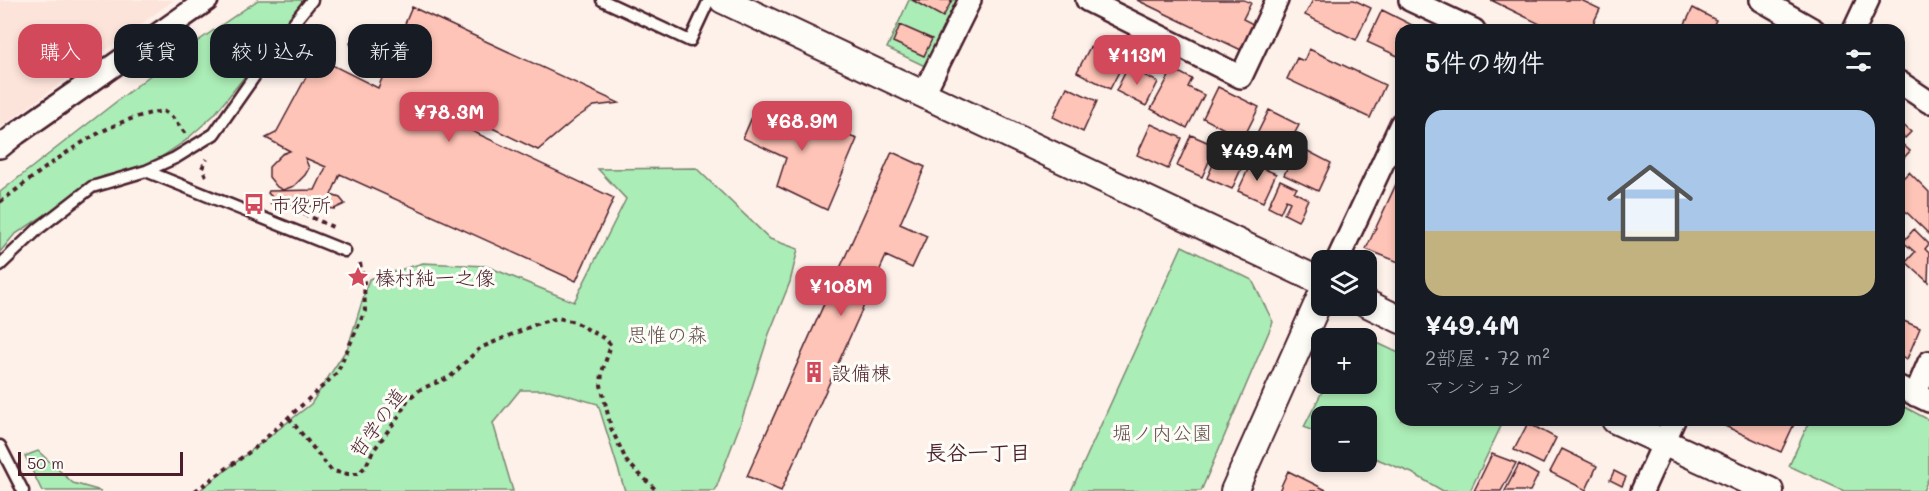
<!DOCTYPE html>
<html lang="ja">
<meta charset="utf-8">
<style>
:root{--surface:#171b24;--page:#20242c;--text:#f1f3f6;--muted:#9ea1a6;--accent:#d1495b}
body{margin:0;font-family:Mali,"Klee One",sans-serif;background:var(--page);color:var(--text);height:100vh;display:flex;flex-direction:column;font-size:22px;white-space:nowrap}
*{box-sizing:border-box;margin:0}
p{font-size:20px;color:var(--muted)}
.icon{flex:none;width:33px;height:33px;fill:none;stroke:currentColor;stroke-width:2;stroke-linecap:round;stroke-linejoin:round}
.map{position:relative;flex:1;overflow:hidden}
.panel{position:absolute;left:1395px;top:24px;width:510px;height:402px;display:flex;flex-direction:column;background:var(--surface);border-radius:18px;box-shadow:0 3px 9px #0003}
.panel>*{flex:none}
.top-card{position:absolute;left:18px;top:24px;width:570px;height:54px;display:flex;gap:12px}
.fabs{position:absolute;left:1311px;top:250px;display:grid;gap:12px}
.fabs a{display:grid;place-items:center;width:66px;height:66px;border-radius:12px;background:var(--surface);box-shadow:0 3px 9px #0003;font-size:30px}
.scale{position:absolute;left:18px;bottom:15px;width:165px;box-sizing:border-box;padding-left:6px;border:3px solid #4a1f2b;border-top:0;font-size:16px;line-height:21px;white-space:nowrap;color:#4a1f2b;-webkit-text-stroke:4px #fdfcf7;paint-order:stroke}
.price{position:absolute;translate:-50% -51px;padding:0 14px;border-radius:12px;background:var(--accent);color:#fff;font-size:20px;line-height:39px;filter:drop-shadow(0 2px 3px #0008)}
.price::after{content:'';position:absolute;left:50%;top:36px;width:18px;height:14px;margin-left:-9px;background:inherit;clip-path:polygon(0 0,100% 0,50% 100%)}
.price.active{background:#222;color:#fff}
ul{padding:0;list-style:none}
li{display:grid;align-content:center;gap:12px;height:318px;padding:0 30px}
li span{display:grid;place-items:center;height:186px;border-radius:18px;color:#555}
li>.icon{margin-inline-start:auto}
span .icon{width:108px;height:108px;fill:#fffc;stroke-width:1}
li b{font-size:26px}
h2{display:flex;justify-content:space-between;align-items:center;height:72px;padding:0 30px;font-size:26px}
.chip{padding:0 21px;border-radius:18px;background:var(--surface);box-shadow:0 3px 9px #0003;font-size:21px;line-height:54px}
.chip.active{background:var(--accent);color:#fff}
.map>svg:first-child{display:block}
.built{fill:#fde4db}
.green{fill:#abedb6;stroke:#7a8670;stroke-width:1.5}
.building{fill:#fec4b7;stroke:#4a1f2b;stroke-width:1.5}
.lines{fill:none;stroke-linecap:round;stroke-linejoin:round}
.service-casing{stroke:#4a1f2b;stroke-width:15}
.minor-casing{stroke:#4a1f2b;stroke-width:26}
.tertiary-casing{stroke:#4a1f2b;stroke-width:30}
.path{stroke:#4a1f2b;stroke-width:4;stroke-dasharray:4.5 4.5;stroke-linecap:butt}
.service{stroke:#fdfcf7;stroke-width:10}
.minor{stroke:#fdfcf7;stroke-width:21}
.tertiary{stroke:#fdfcf7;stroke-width:26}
.labels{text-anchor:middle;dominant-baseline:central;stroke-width:6;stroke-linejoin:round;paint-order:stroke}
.poi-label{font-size:20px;fill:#4a1f2b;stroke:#fdfcf7;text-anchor:start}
.park-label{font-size:20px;fill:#62524e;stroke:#fdfcf7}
.street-label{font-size:20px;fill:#4a1f2b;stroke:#fdfcf7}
.neighbourhood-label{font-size:21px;font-weight:bold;fill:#4a1f2b;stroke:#fdfcf7}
</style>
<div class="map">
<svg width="1929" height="491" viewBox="0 0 1929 491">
<rect width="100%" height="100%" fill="#fdf1ea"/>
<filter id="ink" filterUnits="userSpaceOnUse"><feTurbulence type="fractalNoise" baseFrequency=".0167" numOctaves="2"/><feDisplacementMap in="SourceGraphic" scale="12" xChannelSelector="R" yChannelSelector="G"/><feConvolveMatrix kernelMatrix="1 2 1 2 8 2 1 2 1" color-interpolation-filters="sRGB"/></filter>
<g filter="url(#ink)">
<path class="built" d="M 0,0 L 174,0 L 0,128 Z"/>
<path class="green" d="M 258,0 L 306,0 L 214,115 L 185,141 L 148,166 L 104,176 L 14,235 L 0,252 L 0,192 L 166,63 Z
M 909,0 L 958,0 L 929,68 L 887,48 Z
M 696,168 L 770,239 L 798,249 L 790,282 L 769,334 L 741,422 L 715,491 L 625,491 L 598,404 L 549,390 L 520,390 L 493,423 L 513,491 L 199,491 L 311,404 L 348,347 L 369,279 L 423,263 L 486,266 L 574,302 L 626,199 L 598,169 Z
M 1182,246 L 1252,280 L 1273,322 L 1201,491 L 1071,491 Z
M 1373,341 L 1401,354 L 1401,420 L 1504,420 L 1470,491 L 1443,491 L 1412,473 L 1367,455 L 1366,417 L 1322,417 L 1321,435 L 1304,427 L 1326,384 L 1366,384 L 1367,344 Z
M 1899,404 L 1929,420 L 1929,477 L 1923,491 L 1844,491 L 1789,466 L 1810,420 L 1899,420 Z
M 38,451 L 73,483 L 101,491 L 42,491 L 25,456 Z"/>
<path class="building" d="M 912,0 L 952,0 L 943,17 Z
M 1137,0 L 1244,0 L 1251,3 L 1243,19 L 1253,24 L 1241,50 Z
M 1313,0 L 1354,0 L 1371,8 L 1356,40 L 1305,15 Z
M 1491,0 L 1581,0 L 1600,9 L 1590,30 L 1552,30 Z
M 412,7 L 619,103 L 594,106 L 576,118 L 538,150 L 444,105 L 440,116 L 614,198 L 576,281 L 340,174 L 331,195 L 340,198 L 345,204 L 334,209 L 284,203 L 274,199 L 268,193 L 269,191 L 315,190 L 326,167 L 305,158 L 309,168 L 305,175 L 294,186 L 283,190 L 277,187 L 269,177 L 269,167 L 282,154 L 290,151 L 266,138 L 276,133 L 318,55 L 322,60 L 378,88 Z
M 1693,8 L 1716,20 L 1711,30 L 1682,30 Z
M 1382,10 L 1414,26 L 1412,30 L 1401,30 L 1400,57 L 1367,42 Z
M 900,25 L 932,39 L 924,56 L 893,42 Z
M 364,37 L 370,52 L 355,57 L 350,43 Z
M 1090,47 L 1123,64 L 1110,89 L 1077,72 Z
M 1309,49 L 1385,85 L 1370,118 L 1287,79 L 1297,58 L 1304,61 Z
M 1128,67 L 1158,82 L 1146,106 L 1116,91 Z
M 1173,69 L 1192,79 L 1188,87 L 1204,95 L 1187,128 L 1151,109 Z
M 1067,87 L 1097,101 L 1083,132 L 1053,117 Z
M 1218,87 L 1259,107 L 1243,139 L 1203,118 Z
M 759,101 L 857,139 L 827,210 L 777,186 L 786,158 L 743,138 Z
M 1269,110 L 1299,125 L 1282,157 L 1253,142 Z
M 1899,121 L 1911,132 L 1905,138 L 1899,133 Z
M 1151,124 L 1182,138 L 1168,169 L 1137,155 Z
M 1191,135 L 1216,146 L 1202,177 L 1177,166 Z
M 1899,141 L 1910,151 L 1899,163 Z
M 1298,146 L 1331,163 L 1318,191 L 1284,175 Z
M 1221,147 L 1246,158 L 1232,189 L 1207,178 Z
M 892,152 L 925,167 L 900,224 L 927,236 L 912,268 L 886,256 L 781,491 L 747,476 Z
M 1251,163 L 1276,174 L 1263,202 L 1238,191 Z
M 1909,172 L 1929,192 L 1929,234 L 1899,205 L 1899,182 Z
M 1280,180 L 1297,188 L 1294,192 L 1308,199 L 1298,221 L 1284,214 L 1290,202 L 1286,200 L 1280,213 L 1268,207 Z
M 1398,180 L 1401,181 L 1401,263 L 1366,249 Z
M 1914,229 L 1929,244 L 1925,249 L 1929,253 L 1928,282 L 1906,262 L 1915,252 L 1903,242 Z
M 1899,319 L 1920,328 L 1907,359 L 1899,355 Z
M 1712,420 L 1796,420 L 1781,452 Z
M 1528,423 L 1556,438 L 1543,464 L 1514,450 Z
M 1562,449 L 1597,466 L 1586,490 L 1550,472 Z
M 1492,454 L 1516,463 L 1501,491 L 1474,491 Z
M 1519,464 L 1538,475 L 1530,491 L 1505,491 Z
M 1288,471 L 1328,491 L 1279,491 Z
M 1614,471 L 1626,477 L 1622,486 L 1610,480 Z"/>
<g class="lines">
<defs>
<path id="service" d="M 602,0 L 690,41 L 709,0
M 146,171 L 175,158 L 214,134 L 279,41 L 312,0
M 0,265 L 38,229 L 92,187 L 146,171 L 345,251
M 0,446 L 23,491"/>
<path id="minor" d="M 1087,0 L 1241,77 L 1277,0
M 1410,0 L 1474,30
M 1761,0 L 1814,30
M 1854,30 L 1868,0
M 1899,82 L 1929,102
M 923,95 L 970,0
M 0,147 L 16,134 L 207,0
M 1337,261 L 1401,124
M 1899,387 L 1929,401
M 1915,395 L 1929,362
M 1642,491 L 1674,420"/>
<path id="tertiary" d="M 723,0 L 1322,282
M 1366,303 L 1401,320
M 1615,420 L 1770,491
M 1234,491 L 1322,294"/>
</defs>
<use href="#service" class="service-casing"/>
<use href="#minor" class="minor-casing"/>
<use href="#tertiary" class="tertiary-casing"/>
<path class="path" d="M 206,176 L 202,168 L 207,159
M 0,202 C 49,166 100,120 163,111 L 172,117 L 186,134
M 270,202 L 282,204 L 335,228
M 289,418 L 332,471 L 348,474 L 358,474 L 366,466 L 373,451 L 399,416 L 408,399 L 421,389 L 450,377 L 480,348 L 539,323 L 558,318 L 575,322 L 605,339 L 611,345 L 602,372 L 601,385 L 611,428 L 627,462 L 657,491
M 195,491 L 255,448 L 337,373 L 365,311 L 364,281 L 359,259"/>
<use href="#service" class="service"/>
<use href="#minor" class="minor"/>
<use href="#tertiary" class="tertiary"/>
</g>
</g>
<defs>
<symbol id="bus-bare" viewBox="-9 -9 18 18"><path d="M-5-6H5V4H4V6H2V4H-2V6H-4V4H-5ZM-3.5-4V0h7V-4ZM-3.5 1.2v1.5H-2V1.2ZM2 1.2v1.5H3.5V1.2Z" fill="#d1495b" stroke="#fdfcf7" stroke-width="2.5" paint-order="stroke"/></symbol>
<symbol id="sight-bare" viewBox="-9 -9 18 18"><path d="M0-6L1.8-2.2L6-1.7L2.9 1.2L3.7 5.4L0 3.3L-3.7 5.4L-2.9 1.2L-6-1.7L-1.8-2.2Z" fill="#d1495b" stroke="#fdfcf7" stroke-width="2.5" paint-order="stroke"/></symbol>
<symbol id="building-bare" viewBox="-9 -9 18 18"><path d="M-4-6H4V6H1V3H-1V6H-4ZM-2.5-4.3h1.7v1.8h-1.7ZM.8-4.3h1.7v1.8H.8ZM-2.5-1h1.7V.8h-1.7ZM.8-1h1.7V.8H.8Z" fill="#d1495b" stroke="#fdfcf7" stroke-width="2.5" paint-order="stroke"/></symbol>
</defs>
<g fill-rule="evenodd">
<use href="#bus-bare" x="239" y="189" width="30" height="30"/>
<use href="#sight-bare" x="343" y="262" width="30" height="30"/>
<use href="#building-bare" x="799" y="357" width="30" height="30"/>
</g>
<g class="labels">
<g class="poi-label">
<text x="271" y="204">市役所</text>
<text x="375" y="277">榛村純一之像</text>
<text x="831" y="372">設備棟</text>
</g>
<g class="park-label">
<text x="667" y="334">思惟の森</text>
<text x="1162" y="432">堀ノ内公園</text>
</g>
<g class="street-label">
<text transform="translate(377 422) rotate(-54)">哲学の道</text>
</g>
<g class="neighbourhood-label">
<text x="978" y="451">長谷一丁目</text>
</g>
</g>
</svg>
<div class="fabs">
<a><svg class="icon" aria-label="layers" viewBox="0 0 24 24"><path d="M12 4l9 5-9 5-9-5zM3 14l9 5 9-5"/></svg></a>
<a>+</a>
<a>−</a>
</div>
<div class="scale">50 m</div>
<b class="price" style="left:1137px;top:86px">¥113M</b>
<b class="price" style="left:449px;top:143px">¥78.3M</b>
<b class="price" style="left:802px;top:152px">¥68.9M</b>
<b class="price active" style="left:1257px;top:182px">¥49.4M</b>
<b class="price" style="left:841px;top:317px">¥108M</b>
<div class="top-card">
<a class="chip active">購入</a>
<a class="chip">賃貸</a>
<a class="chip">絞り込み</a>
<a class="chip">新着</a>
</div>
<section class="panel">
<h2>5件の物件<svg class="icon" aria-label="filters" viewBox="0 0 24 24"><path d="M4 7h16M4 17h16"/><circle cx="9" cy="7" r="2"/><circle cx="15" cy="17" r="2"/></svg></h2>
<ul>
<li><span style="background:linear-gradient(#a9c7e8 65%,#c2b280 0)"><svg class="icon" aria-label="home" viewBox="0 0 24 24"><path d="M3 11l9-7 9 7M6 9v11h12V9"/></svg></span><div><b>¥49.4M</b><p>2部屋 · 72 m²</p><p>マンション</p></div></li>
</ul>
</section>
</div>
